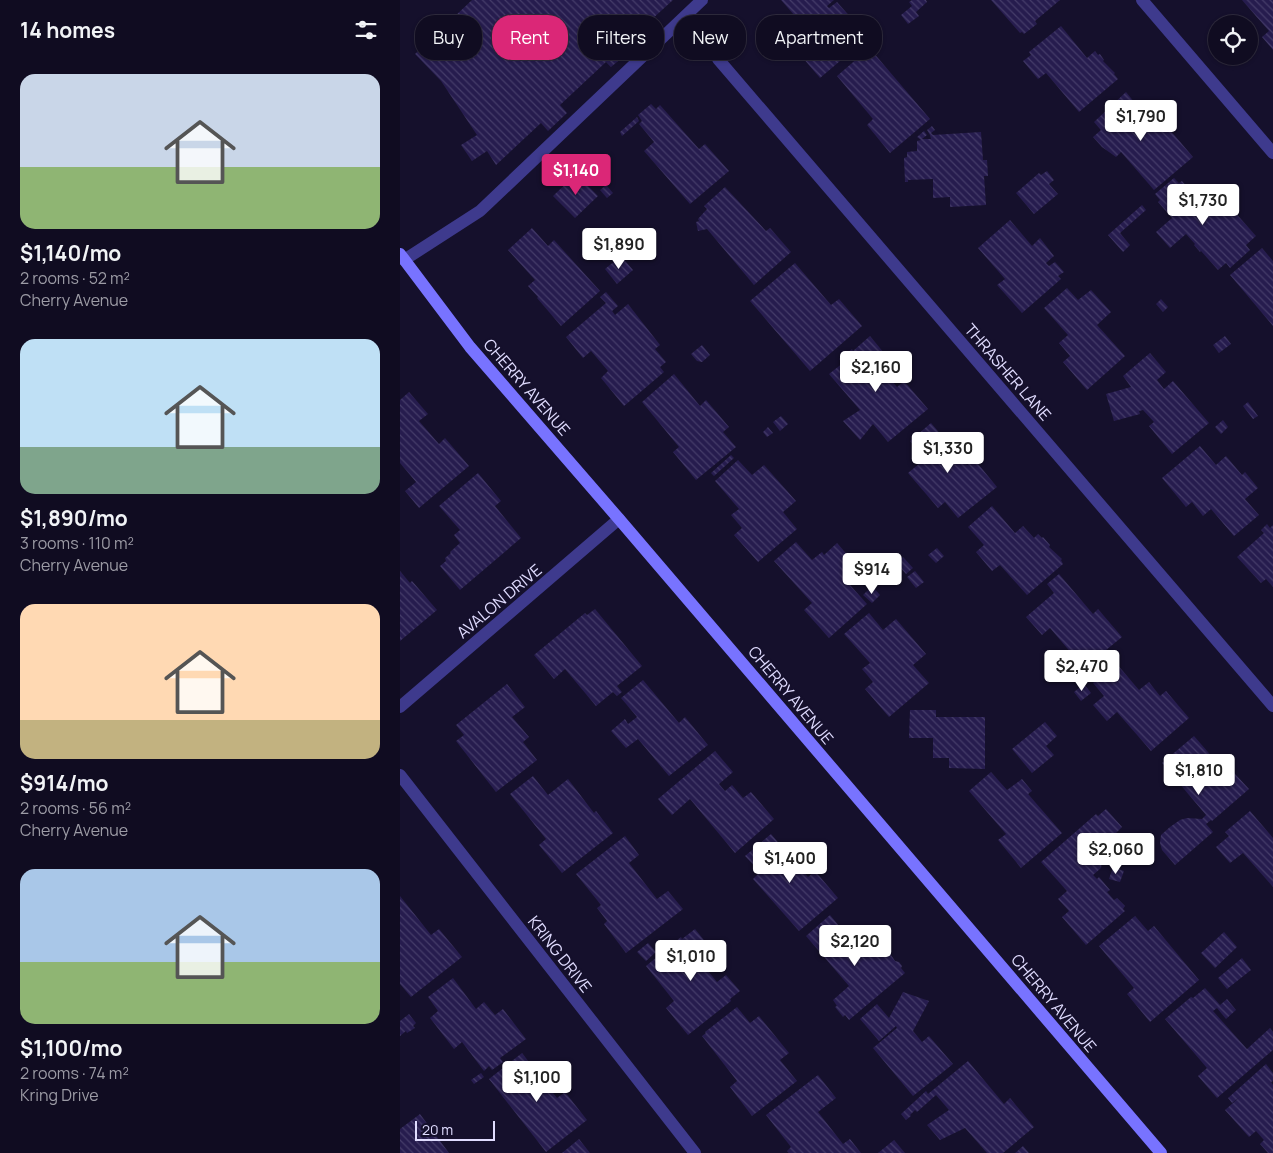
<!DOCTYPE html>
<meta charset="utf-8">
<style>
:root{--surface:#100c21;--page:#19152a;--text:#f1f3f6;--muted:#9c9ba5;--line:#302c3f;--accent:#db2777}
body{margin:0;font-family:Manrope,sans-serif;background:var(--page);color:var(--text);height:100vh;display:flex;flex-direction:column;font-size:19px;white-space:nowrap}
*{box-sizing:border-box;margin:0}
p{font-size:16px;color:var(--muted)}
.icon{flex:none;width:28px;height:28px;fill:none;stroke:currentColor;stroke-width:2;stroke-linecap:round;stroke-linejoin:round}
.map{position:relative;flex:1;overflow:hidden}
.details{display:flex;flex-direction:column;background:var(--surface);width:400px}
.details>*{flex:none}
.hud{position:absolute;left:15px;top:15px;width:475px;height:45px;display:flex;gap:10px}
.controls{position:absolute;left:808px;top:15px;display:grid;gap:10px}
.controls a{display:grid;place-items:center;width:50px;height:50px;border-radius:50%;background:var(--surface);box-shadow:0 1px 4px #0004,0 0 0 1px var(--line);font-size:25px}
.scale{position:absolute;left:15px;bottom:12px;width:80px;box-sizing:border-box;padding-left:5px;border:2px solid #e0dcff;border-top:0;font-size:14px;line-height:18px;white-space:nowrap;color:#e0dcff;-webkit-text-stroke:4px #15102c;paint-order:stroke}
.price{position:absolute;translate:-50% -42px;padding:0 11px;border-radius:5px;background:#fff;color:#222;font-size:16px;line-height:32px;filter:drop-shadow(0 1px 2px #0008)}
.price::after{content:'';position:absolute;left:50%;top:30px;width:15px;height:11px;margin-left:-8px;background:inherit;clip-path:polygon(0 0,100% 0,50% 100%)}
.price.current{background:var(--accent);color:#fff}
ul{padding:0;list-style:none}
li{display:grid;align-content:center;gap:10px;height:265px;padding:0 20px}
li span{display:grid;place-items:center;height:155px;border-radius:15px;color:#555}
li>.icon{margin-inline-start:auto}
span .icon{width:90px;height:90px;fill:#fffc;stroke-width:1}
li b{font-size:21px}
h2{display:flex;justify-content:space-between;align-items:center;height:60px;padding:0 20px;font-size:21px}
.tag{padding:0 18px;border-radius:20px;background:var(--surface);box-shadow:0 1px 4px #0004,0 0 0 1px var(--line);font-size:18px;line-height:45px}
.tag.current{background:var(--accent);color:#fff}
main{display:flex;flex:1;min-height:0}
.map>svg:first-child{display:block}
.building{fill:url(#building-back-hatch)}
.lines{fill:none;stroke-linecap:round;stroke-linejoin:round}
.lane{stroke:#3e3a8d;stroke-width:12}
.street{stroke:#3e3a8d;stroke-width:12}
.secondary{stroke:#7873ff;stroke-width:12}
.labels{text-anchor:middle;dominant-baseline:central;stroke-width:4;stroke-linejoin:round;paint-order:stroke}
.street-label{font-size:16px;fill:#e0dcff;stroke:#15102c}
</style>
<main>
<section class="details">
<h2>14 homes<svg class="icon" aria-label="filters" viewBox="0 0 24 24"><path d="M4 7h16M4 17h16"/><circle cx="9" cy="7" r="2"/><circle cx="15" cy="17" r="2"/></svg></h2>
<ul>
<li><span style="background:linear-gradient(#c9d6e8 60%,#8fb573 0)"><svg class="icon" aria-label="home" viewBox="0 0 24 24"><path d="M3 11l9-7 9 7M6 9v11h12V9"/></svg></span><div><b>$1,140/mo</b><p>2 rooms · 52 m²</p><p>Cherry Avenue</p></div></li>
<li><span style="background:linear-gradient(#bfe0f5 70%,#7fa58c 0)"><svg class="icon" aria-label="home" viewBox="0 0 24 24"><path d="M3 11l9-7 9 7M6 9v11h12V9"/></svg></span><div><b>$1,890/mo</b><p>3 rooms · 110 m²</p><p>Cherry Avenue</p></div></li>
<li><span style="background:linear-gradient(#ffd9b3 75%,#c2b280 0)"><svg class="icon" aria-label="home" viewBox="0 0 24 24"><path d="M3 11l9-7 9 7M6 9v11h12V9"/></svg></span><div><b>$914/mo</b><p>2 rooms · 56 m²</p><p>Cherry Avenue</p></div></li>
<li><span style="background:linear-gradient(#a9c7e8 60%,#8fb573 0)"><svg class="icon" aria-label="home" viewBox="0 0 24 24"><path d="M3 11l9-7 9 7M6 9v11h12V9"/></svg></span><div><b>$1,100/mo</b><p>2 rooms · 74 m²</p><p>Kring Drive</p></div></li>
</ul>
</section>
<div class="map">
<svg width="873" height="1153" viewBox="0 0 873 1153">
<defs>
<pattern id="building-back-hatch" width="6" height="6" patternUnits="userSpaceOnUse" patternTransform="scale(1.25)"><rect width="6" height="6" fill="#261c4e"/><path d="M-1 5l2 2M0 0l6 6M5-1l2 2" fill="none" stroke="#453c69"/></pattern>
</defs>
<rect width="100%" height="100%" fill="#15102c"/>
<path class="building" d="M 72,0 L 273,0 L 217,51 L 223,57 L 211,67 L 206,62 L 160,105 L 167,113 L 148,131 L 141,123 L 96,165 L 87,151 L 72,161 L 61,145 L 77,135 L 41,81 L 15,54 Z
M 381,0 L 434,0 L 427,6 L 429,8 L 437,2 L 453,20 L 445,27 L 460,44 L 420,78 L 396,50 L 403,44 L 392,31 L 401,23 Z
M 512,0 L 526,0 L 527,2 L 516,12 L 519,16 L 508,24 L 501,15 L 512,6 L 509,2 Z
M 591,0 L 660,0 L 635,21 L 637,24 L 624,34 L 622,32 L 620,33 Z
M 842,0 L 873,0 L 873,50 L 862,37 L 869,31 Z
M 661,26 L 687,58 L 695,51 L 698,55 L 700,54 L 704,60 L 703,61 L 715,73 L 714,74 L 718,79 L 679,112 L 646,73 L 638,79 L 623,61 L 631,55 L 629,52 Z
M 472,51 L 530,119 L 490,153 L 467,125 L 473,119 L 437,76 L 459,57 L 462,60 Z
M 726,92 L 753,125 L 758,121 L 767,132 L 770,130 L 793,157 L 754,190 L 721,152 L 716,157 L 702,147 L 693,137 L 701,130 L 694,122 Z
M 251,104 L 256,109 L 260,105 L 299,149 L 305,144 L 329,171 L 290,204 L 244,151 L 254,142 L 239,124 L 242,121 L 238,115 Z
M 237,117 L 239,121 L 222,136 L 220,132 Z
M 532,126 L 535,130 L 531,133 L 533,135 L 581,132 L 583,160 L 587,160 L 588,176 L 584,176 L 586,205 L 550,207 L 550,197 L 533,198 L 533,179 L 508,180 L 508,182 L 505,182 L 504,158 L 507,157 L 507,152 L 517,151 L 517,141 L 521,140 L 517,137 L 524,131 L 527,135 L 522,139 L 531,139 L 530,135 L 527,130 Z
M 647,171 L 654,180 L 649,184 L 658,194 L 634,214 L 616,193 L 639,173 L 641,175 Z
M 176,174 L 198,196 L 175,218 L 153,196 Z
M 774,178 L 779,183 L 782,181 L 806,208 L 813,201 L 826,215 L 832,209 L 856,236 L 846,245 L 850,250 L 830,268 L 826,263 L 818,270 L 801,251 L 800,252 L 794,245 L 795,244 L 786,234 L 770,248 L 756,232 L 772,218 L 758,202 L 760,200 L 755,194 Z
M 206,185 L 213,193 L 207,198 L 200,190 Z
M 325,187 L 366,231 L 370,228 L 391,252 L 354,285 L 307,229 L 298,231 L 296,222 L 299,221 L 298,219 L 307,209 L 304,206 Z
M 742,205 L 746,210 L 720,233 L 730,245 L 723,252 L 708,235 Z
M 610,220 L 632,246 L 640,238 L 654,256 L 646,263 L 649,266 L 655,262 L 664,272 L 658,276 L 661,279 L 622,313 L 597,285 L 605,279 L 578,248 Z
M 132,228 L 148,246 L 154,240 L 200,291 L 161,326 L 137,298 L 138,297 L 128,286 L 135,280 L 108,250 Z
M 862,248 L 873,261 L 873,326 L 830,275 Z
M 221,256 L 233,270 L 217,284 L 205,269 Z
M 395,263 L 431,305 L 439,299 L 462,326 L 410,371 L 350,301 Z
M 667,288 L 678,300 L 691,290 L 711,312 L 697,325 L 725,356 L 687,390 L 663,362 L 670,356 L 659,343 L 668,335 L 644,308 Z
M 206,292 L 218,306 L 212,311 L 215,315 L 228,304 L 260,345 L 255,349 L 266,362 L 260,367 L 264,372 L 224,406 L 201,378 L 208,371 L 191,351 L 183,358 L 166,337 L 206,303 L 200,297 Z
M 761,299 L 768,307 L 763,312 L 756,304 Z
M 470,336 L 489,359 L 481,366 L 494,380 L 492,381 L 497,387 L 504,381 L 528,409 L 488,442 L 473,424 L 460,440 L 443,421 L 460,410 L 429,374 L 443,363 L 439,359 L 452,349 L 453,351 Z
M 825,336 L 831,344 L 819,353 L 813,345 Z
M 302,345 L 310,355 L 302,362 L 297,361 L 291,354 Z
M 750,353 L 766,372 L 757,380 L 764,389 L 773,381 L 809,423 L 772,454 L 749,426 L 754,422 L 743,410 L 739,411 L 740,414 L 714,421 L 706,394 L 731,387 L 723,376 Z
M 274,374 L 300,406 L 306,400 L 329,427 L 323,432 L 336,447 L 296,480 L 273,452 L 279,447 L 242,402 Z
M 9,392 L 28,414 L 19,421 L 39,444 L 45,438 L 69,466 L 19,508 L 5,491 L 16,482 L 0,463 L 0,400 Z
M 848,402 L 858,416 L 853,419 L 843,406 Z
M 381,416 L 388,424 L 380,431 L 373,422 Z
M 823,420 L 828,427 L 821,434 L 815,427 Z
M 531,423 L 567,465 L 574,459 L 597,487 L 558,518 L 545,502 L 538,508 L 508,473 L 525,459 L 510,441 Z
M 368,427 L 373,433 L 367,437 L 363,432 Z
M 800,446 L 816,465 L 826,456 L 842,475 L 845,472 L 858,488 L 845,499 L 859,515 L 834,536 L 811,509 L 803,516 L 792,502 L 786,507 L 762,478 Z
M 331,455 L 334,458 L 314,476 L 311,473 Z
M 338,460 L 352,475 L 364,465 L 396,501 L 383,512 L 397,529 L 358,562 L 334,535 L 342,528 L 331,515 L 339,509 L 315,481 Z
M 78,473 L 101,501 L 95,506 L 121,538 L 60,590 L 40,566 L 46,561 L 45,558 L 51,553 L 50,552 L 60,543 L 54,535 L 60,530 L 39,506 Z
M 592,506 L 615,533 L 623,526 L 634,538 L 638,534 L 642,538 L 643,537 L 650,545 L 649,547 L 662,559 L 661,560 L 663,564 L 627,595 L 600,565 L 592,571 L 576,552 L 584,545 L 568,527 Z
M 867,524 L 870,528 L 873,525 L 873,587 L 866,579 L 861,583 L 837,557 L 864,533 L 861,530 Z
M 396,542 L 412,560 L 422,552 L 424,555 L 437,543 L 463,573 L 450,585 L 467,604 L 429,638 L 404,610 L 412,603 L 374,561 Z
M 537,548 L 544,556 L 536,563 L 528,555 Z
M 503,557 L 513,568 L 506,574 L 496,563 Z
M 0,571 L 10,583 L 12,581 L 37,610 L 0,641 Z
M 515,571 L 524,582 L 516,588 L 507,577 Z
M 659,574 L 693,614 L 698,609 L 722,637 L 684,668 L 650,628 L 642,635 L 626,617 L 654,593 L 647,584 Z
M 472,586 L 480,595 L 472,603 L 463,595 Z
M 195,609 L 242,666 L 217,686 L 222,692 L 217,696 L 213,692 L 196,706 L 165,669 L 154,679 L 134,655 L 185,613 L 187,615 Z
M 469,613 L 483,630 L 496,619 L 526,654 L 513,665 L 529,683 L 489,717 L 465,689 L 473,682 L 462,669 L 470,663 L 444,634 Z
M 716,663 L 739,690 L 749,682 L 760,696 L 766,691 L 789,718 L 751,751 L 717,712 L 707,721 L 693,705 L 704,696 L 693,683 Z
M 243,680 L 279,723 L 285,717 L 308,745 L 269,776 L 238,739 L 226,748 L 211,731 L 225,719 L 228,724 L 237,717 L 221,698 Z
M 107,684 L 125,707 L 112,717 L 129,737 L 123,742 L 137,760 L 96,792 L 56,741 L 64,735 L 56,725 Z
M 684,684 L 691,693 L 681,701 L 674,692 Z
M 510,710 L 536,710 L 536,717 L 585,717 L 585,769 L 549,768 L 549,758 L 533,758 L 533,738 L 509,738 Z
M 645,722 L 657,736 L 646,746 L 654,755 L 632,773 L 612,749 Z
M 794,736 L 821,767 L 825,763 L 849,789 L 812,821 L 811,820 L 806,824 L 813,832 L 775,865 L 762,850 L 760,843 L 761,835 L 770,827 L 780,820 L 787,818 L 802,819 L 806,815 L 762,763 Z
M 315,751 L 333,772 L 319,784 L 325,791 L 332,785 L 343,798 L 351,792 L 374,819 L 335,853 L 290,799 L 272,815 L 258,799 Z
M 591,772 L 607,790 L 622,779 L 632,791 L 628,794 L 662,833 L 621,868 L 598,840 L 606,834 L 569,791 Z
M 133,776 L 148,795 L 168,779 L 194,813 L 196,811 L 213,833 L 162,873 L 139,845 L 146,839 L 110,794 Z
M 706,809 L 722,827 L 715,834 L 716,836 L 712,839 L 713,841 L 705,849 L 703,847 L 695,854 L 702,862 L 701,868 L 693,875 L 697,879 L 699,877 L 710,890 L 707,892 L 714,900 L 717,898 L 725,906 L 723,909 L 725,911 L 686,945 L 662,917 L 669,911 L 658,899 L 667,891 L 641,862 L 696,814 L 698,816 Z
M 850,811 L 873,838 L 873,887 L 843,853 L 830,863 L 816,847 L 829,836 L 825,832 Z
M 371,834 L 408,877 L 415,871 L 438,898 L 399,931 L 353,879 L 360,872 L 345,856 Z
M 225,836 L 239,855 L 229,863 L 257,899 L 268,891 L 283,909 L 226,953 L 204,924 L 207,921 L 197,908 L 201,905 L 176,874 Z
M 713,867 L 724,871 L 720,882 L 709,879 Z
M 0,896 L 31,935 L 39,929 L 62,957 L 11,997 L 0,984 Z
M 430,915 L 455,945 L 463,938 L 474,951 L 481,945 L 484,949 L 487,949 L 495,961 L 499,962 L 502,966 L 501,968 L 505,973 L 449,1020 L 445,1015 L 443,1017 L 435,1007 L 437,1006 L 433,1000 L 449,986 L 406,936 Z
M 735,916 L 748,931 L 754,926 L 799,980 L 750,1022 L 727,994 L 734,988 L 699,946 Z
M 295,929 L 312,950 L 299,960 L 317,982 L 326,975 L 340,991 L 330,999 L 331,1001 L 288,1035 L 266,1008 L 274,1001 L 246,966 L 281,937 L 282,939 Z
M 824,932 L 837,947 L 815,968 L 801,953 Z
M 248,943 L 256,952 L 246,961 L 237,952 Z
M 842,958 L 851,970 L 827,989 L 818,978 Z
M 53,978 L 76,1009 L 84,1002 L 95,1015 L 103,1009 L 126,1039 L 100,1058 L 103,1062 L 92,1070 L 89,1066 L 84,1071 L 62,1042 L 54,1049 L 30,1018 L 38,1011 L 28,997 Z
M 805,988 L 820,1005 L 827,999 L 836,1010 L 826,1019 L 817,1008 L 813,1011 L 847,1049 L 870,1028 L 873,1032 L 873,1050 L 817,1098 L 798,1076 L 807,1068 L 765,1019 L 791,997 L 793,998 Z
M 503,992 L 529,1001 L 513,1031 L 522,1042 L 529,1036 L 553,1064 L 513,1096 L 473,1048 L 497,1028 L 496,1026 L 479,1041 L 460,1019 L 477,1004 L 489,1018 Z
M 337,1007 L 350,1023 L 359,1016 L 389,1053 L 380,1060 L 397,1081 L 352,1116 L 330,1087 L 337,1081 L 302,1036 L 306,1033 L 305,1032 Z
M 9,1014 L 16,1023 L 13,1026 L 15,1028 L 7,1033 L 6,1031 L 0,1036 L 0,1021 Z
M 122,1053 L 157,1098 L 165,1092 L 187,1120 L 146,1152 L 89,1079 Z
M 568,1061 L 604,1104 L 610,1098 L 634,1127 L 603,1153 L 587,1153 L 565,1128 L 540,1140 L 527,1125 L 549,1110 L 536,1095 L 517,1112 L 515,1110 L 510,1115 L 511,1116 L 506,1120 L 501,1114 L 526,1091 L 528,1094 Z
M 866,1064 L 873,1073 L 873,1081 L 871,1082 L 873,1085 L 873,1153 L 868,1153 L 860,1144 L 864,1140 L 856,1131 L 849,1137 L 825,1110 L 841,1096 L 832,1103 L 828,1098 Z
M 81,1073 L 84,1077 L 74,1084 L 71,1080 Z
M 418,1075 L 436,1098 L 418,1112 L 443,1144 L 450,1139 L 461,1153 L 389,1153 L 387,1151 L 391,1147 L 366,1115 Z
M 20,1114 L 49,1153 L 0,1153 L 0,1129 Z
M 179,1139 L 190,1153 L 162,1153 Z
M 494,1140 L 505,1153 L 478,1153 Z
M 623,1146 L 629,1153 L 615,1153 Z"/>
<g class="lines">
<path class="lane" d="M 4,260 L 80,211 L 302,0"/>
<path class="street" d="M 742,0 L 873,153
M 318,59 L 873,706
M 0,707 L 219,519
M 0,775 L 295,1153"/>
<path class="secondary" d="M 0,254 L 70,347 L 219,519 L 761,1153"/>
</g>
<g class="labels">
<g class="street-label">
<text transform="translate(608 372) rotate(49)">THRASHER LANE</text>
<text transform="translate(127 387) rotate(49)">CHERRY AVENUE</text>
<text transform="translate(99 601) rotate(-40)">AVALON DRIVE</text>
<text transform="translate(391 695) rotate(50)">CHERRY AVENUE</text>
<text transform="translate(160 954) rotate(52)">KRING DRIVE</text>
<text transform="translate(654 1003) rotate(50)">CHERRY AVENUE</text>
</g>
</g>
</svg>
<div class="controls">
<a><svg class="icon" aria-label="locate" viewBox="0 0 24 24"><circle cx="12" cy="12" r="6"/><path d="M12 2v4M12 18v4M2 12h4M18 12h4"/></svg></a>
</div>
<div class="scale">20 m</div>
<b class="price" style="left:741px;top:142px">$1,790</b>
<b class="price current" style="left:176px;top:196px">$1,140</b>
<b class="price" style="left:803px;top:226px">$1,730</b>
<b class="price" style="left:219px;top:270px">$1,890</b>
<b class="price" style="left:476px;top:393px">$2,160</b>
<b class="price" style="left:548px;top:474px">$1,330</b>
<b class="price" style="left:472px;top:595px">$914</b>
<b class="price" style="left:682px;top:692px">$2,470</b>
<b class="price" style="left:799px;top:796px">$1,810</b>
<b class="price" style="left:716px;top:875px">$2,060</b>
<b class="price" style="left:390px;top:884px">$1,400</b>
<b class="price" style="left:455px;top:967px">$2,120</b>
<b class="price" style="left:291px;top:982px">$1,010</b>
<b class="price" style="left:137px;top:1103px">$1,100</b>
<div class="hud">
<a class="tag">Buy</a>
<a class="tag current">Rent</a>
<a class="tag">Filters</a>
<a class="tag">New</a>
<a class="tag">Apartment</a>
</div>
</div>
</main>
